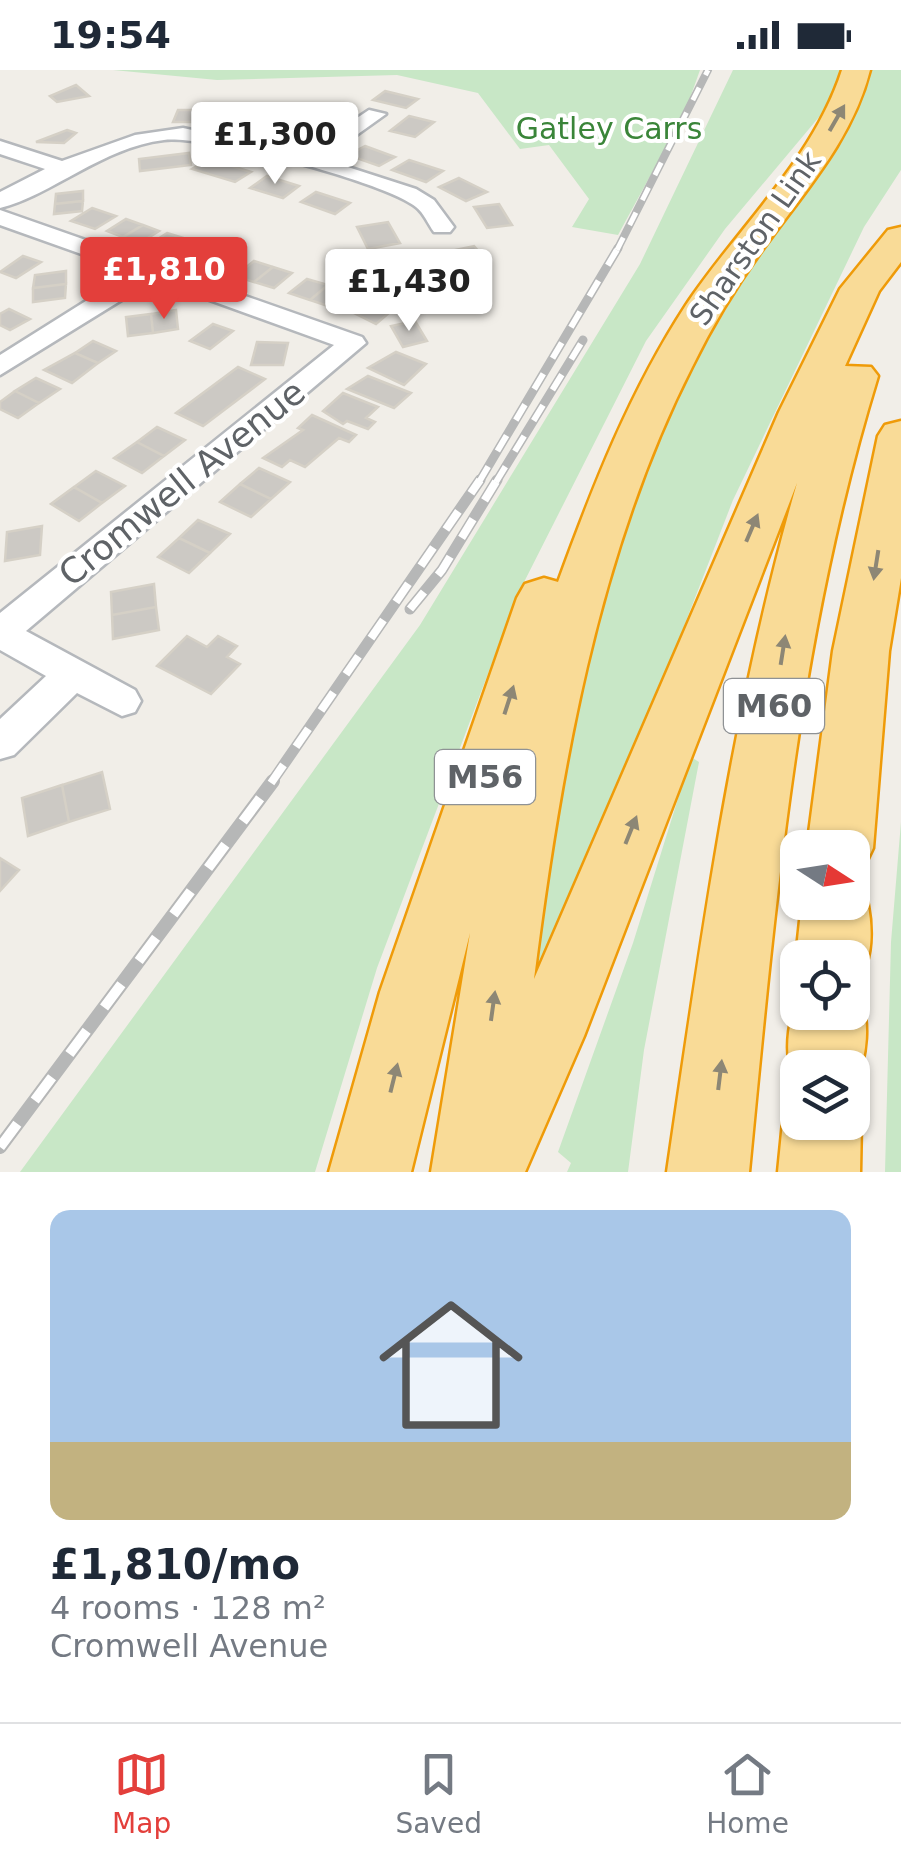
<!DOCTYPE html>
<meta charset="utf-8">
<style>
:root{--surface:#fff;--page:#f2f2f3;--text:#1f2937;--muted:#747a83;--line:#e0e1e3;--accent:#e33f3b}
body{margin:0;font-family:"DejaVu Sans",sans-serif;background:var(--page);color:var(--text);height:100vh;display:flex;flex-direction:column;font-size:38px;white-space:nowrap}
*{box-sizing:border-box;margin:0}
p{font-size:32px;color:var(--muted)}
.icon{flex:none;width:55px;height:55px;fill:none;stroke:currentColor;stroke-width:2;stroke-linecap:round;stroke-linejoin:round}
.map{position:relative;height:1102px;overflow:hidden}
.panel{display:flex;flex-direction:column;background:var(--surface);flex:1}
.panel>*{flex:none}
.needle{width:65px;rotate:102deg}
.controls{position:absolute;left:780px;top:760px;display:grid;gap:20px}
.controls a{display:grid;place-items:center;width:90px;height:90px;border-radius:20px;background:var(--surface);box-shadow:0 2px 8px #0004;font-size:50px}
.price{position:absolute;translate:-50% -85px;padding:0 22px;border-radius:10px;background:#fff;color:#222;font-size:32px;line-height:65px;filter:drop-shadow(0 2px 5px #0008)}
.price::after{content:'';position:absolute;left:50%;top:60px;width:30px;height:22px;margin-left:-15px;background:inherit;clip-path:polygon(0 0,100% 0,50% 100%)}
.price.on{background:var(--accent);color:#fff}
ul{padding:0;list-style:none}
li{display:grid;align-content:center;gap:20px;height:530px;padding:0 50px}
li+li{border-top:2px solid var(--line)}
li span{display:grid;place-items:center;height:310px;border-radius:20px;color:#555}
li>.icon{margin-inline-start:auto}
span .icon{width:180px;height:180px;fill:#fffc;stroke-width:1}
li b{font-size:42px}
.status{display:flex;justify-content:space-between;align-items:center;height:70px;padding:0 50px;background:var(--surface);direction:ltr}
.status svg{height:28px;fill:currentColor}
.menu{display:flex;justify-content:space-around;align-items:center;height:140px;border-top:2px solid var(--line);background:var(--surface);font-size:28px;color:var(--muted)}
.menu a{display:grid;justify-items:center;gap:5px}
.menu .on{color:var(--accent)}
.map>svg:first-child{display:block}
.green{fill:#c8e7c6}
.building{fill:#ccc9c4;stroke:#d5d0c6;stroke-width:2.5}
.lines{fill:none;stroke-linecap:round;stroke-linejoin:round}
.minor-casing{stroke:#b5b8bc;stroke-width:5}
.motorway-casing{stroke:#ef9b09;stroke-width:5}
.minor{fill:#fff;fill-rule:evenodd}
.motorway{fill:#f9db97;fill-rule:evenodd}
.rail-far3-casing{stroke:#b6b7b7;stroke-width:8}
.rail-far2-casing{stroke:#b6b7b7;stroke-width:9}
.rail-far1-casing{stroke:#b6b7b7;stroke-width:11}
.rail-casing{stroke:#b6b7b7;stroke-width:14}
.rail-far3{stroke:#fff;stroke-width:5;stroke-dasharray:14;stroke-linecap:butt}
.rail-far2{stroke:#fff;stroke-width:6;stroke-dasharray:18;stroke-linecap:butt}
.rail-far1{stroke:#fff;stroke-width:8;stroke-dasharray:22;stroke-linecap:butt}
.rail{stroke:#fff;stroke-width:10;stroke-dasharray:29;stroke-linecap:butt}
.oneway{fill:#8d8775}
.labels{text-anchor:middle;dominant-baseline:central;stroke-width:8;stroke-linejoin:round;paint-order:stroke}
.far-park-label{font-size:30px;fill:#3a8539;stroke:#fff}
.far-street-label{font-size:30px;fill:#5f6367;stroke:#fff}
.shield{fill:#fff;stroke:#8f9295;stroke-width:2.5}
.shield-label{font-size:32px;font-weight:bold;fill:#5f6367}
.street-label{font-size:35px;fill:#5f6367;stroke:#fff}
</style>
<div class="status"><b>19:54</b><svg viewBox="0 0 49 12"><path d="M0 12V9h3v3zM5 12V6h3v6zM10 12V3h3v9zM15 12V0h3v12zM26 1h20v11H26zM47 4h2v5h-2z"/></svg></div>
<div class="map">
<svg width="901" height="1102" viewBox="0 0 901 1102">
<rect width="100%" height="100%" fill="#f1eee8"/>
<path class="green" d="M 113,0 L 700,0 L 685,42 L 618,165 L 572,157 L 589,129 L 549,75 L 520,79 L 478,23 L 397,5 L 217,10 Z
M 733,0 L 844,0 L 844,4 L 819,47 L 725,159 L 646,271 L 518,524 L 377,898 L 315,1102 L 20,1102 L 420,555 L 640,194 Z
M 870,0 L 901,0 L 901,100 L 864,157 L 733,430 L 608,752 L 539,898 L 539,823 L 598,543 L 644,405 L 696,291 L 757,186 L 849,59 Z
M 691,687 L 699,692 L 644,980 L 628,1102 L 567,1102 L 571,1093 L 558,1082 L 633,873 Z
M 901,752 L 901,1102 L 885,1102 L 891,872 Z"/>
<path class="building" d="M 76,15 L 89,26 L 57,32 L 50,26 Z
M 385,21 L 418,29 L 406,38 L 373,30 Z
M 178,40 L 214,40 L 210,52 L 173,52 Z
M 235,44 L 268,51 L 255,60 L 222,54 Z
M 409,46 L 434,52 L 415,67 L 390,61 Z
M 285,54 L 324,65 L 310,74 L 270,64 Z
M 67,60 L 76,63 L 64,73 L 36,72 Z
M 365,76 L 395,87 L 379,96 L 348,85 Z
M 189,83 L 191,95 L 140,101 L 139,89 Z
M 209,89 L 251,102 L 235,112 L 192,99 Z
M 409,90 L 443,101 L 426,112 L 392,100 Z
M 267,106 L 299,116 L 283,128 L 250,118 Z
M 459,108 L 487,122 L 466,131 L 439,117 Z
M 83,121 L 83,131 L 55,134 L 56,124 Z
M 316,122 L 350,133 L 335,144 L 301,132 Z
M 83,131 L 82,141 L 54,144 L 55,134 Z
M 499,134 L 512,155 L 487,158 L 474,137 Z
M 92,138 L 116,146 L 95,159 L 71,151 Z
M 126,149 L 143,155 L 123,167 L 107,161 Z
M 388,152 L 400,173 L 368,179 L 357,157 Z
M 143,155 L 159,161 L 140,173 L 123,167 Z
M 167,163 L 193,171 L 173,185 L 147,176 Z
M 200,173 L 219,179 L 200,193 L 180,187 Z
M 474,176 L 486,190 L 442,200 L 431,185 Z
M 219,179 L 239,185 L 220,200 L 200,193 Z
M 23,186 L 41,192 L 16,208 L 0,202 Z
M 254,191 L 273,197 L 254,212 L 235,206 Z
M 273,197 L 292,203 L 274,218 L 254,212 Z
M 66,201 L 66,214 L 33,218 L 35,205 Z
M 307,209 L 328,215 L 310,230 L 289,223 Z
M 66,214 L 65,228 L 33,232 L 33,218 Z
M 328,215 L 349,222 L 331,237 L 310,230 Z
M 373,228 L 397,236 L 376,254 L 344,238 L 356,229 L 366,233 Z
M 9,239 L 30,249 L 10,260 L 0,255 L 0,244 Z
M 176,240 L 178,259 L 153,263 L 151,244 Z
M 151,244 L 153,263 L 128,266 L 126,247 Z
M 415,251 L 427,271 L 403,277 L 391,256 Z
M 213,254 L 233,261 L 210,279 L 190,271 Z
M 93,271 L 116,281 L 98,293 L 75,283 Z
M 257,272 L 288,273 L 283,295 L 251,295 Z
M 396,282 L 426,294 L 404,315 L 368,298 Z
M 75,283 L 98,293 L 72,313 L 44,300 Z
M 238,297 L 265,309 L 203,356 L 176,343 Z
M 368,306 L 411,323 L 394,338 L 347,319 Z
M 36,308 L 60,319 L 39,333 L 15,321 Z
M 15,321 L 39,333 L 18,348 L 0,339 L 0,332 Z
M 343,323 L 378,337 L 366,348 L 375,352 L 368,359 L 347,351 L 343,354 L 323,341 Z
M 312,345 L 356,365 L 349,372 L 339,368 L 305,397 L 290,390 L 282,397 L 263,388 L 303,360 L 298,358 Z
M 157,357 L 185,370 L 164,386 L 137,372 Z
M 137,372 L 164,386 L 142,403 L 114,388 Z
M 259,398 L 290,412 L 271,429 L 240,414 Z
M 96,401 L 125,416 L 102,433 L 74,417 Z
M 240,414 L 271,429 L 251,447 L 220,432 Z
M 74,417 L 102,433 L 79,451 L 51,434 Z
M 198,450 L 230,464 L 210,483 L 179,468 Z
M 42,456 L 40,485 L 5,491 L 7,462 Z
M 179,468 L 210,483 L 189,503 L 158,487 Z
M 154,514 L 156,537 L 112,545 L 111,522 Z
M 156,537 L 159,560 L 113,569 L 112,545 Z
M 187,566 L 207,577 L 218,566 L 237,576 L 227,587 L 240,594 L 211,624 L 157,596 Z
M 102,702 L 110,739 L 69,752 L 62,715 Z
M 62,715 L 69,752 L 28,766 L 22,728 Z
M 0,788 L 19,800 L 0,821 Z"/>
<g class="lines">
<defs>
<path id="minor" d="M 369,40 L 386,44 L 323,89 L 416,119 L 434,130 L 454,157 L 450,162 L 434,162 C 428,154 424,143 416,137 C 383,111 205,65 164,70 C 103,77 52,125 0,138 L 0,122 L 45,99 L 0,84 L 0,71 L 62,91 L 135,65 L 183,58 L 303,84 Z
M 0,140 L 362,267 L 366,273 L 26,561 L 135,620 L 141,631 L 135,642 L 122,646 L 77,623 L 14,685 L 0,689 L 0,649 L 46,606 L 0,580 L 0,543 L 334,275 L 154,210 L 0,305 L 0,285 L 132,202 L 0,155 Z"/>
<path id="motorway" d="M 842,0 L 870,0 C 853,66 811,114 771,168 C 741,208 714,252 692,297 C 597,484 560,703 534,909 L 779,342 L 840,219 L 888,160 L 901,157 L 901,192 L 879,221 L 845,296 L 871,297 L 878,306 C 798,566 775,833 749,1102 L 667,1102 C 701,870 732,639 797,413 L 584,966 L 525,1102 L 431,1102 L 470,863 L 411,1102 L 329,1102 L 380,922 L 517,528 L 525,514 L 544,508 L 558,512 C 593,416 630,321 686,235 C 738,157 813,90 842,0 Z
M 901,351 L 901,508 L 889,581 L 873,778 L 863,799 L 852,803 L 852,778 L 807,778 L 833,581 L 878,366 L 885,355 Z
M 852,806 L 860,809 C 872,837 879,893 852,915 L 852,888 L 796,888 L 802,832 L 852,832 Z
M 852,915 C 875,945 866,991 852,1024 L 852,998 L 798,998 L 798,1052 L 852,1052 L 852,1030 L 861,1052 L 860,1102 L 778,1102 L 783,1052 L 797,1023 C 785,994 785,959 798,929 L 798,942 L 852,942 Z"/>
</defs>
<use href="#minor" class="minor-casing"/>
<use href="#motorway" class="motorway-casing"/>
<use href="#minor" class="minor"/>
<use href="#motorway" class="motorway"/>
<defs>
<path id="rail-far3" d="M 617,180 L 708,0"/>
<path id="rail-far2" d="M 479,412 L 618,178
M 496,412 L 583,270"/>
<path id="rail-far1" d="M 410,539 L 442,500 L 497,410
M 271,713 L 480,410"/>
<path id="rail" d="M 0,1077 L 273,711"/>
</defs>
<use href="#rail-far3" class="rail-far3-casing"/>
<use href="#rail-far2" class="rail-far2-casing"/>
<use href="#rail-far1" class="rail-far1-casing"/>
<use href="#rail" class="rail-casing"/>
<use href="#rail-far3" class="rail-far3"/>
<use href="#rail-far2" class="rail-far2"/>
<use href="#rail-far1" class="rail-far1"/>
<use href="#rail" class="rail"/>
</g>
<defs><path id="oneway-solid" d="M-6-.8H1V-3.2L6.5 0L1 3.2V.8H-6Z" transform="scale(2.5)"/></defs>
<g class="oneway">
<use href="#oneway-solid" transform="translate(837 48) rotate(-60)"/>
<use href="#oneway-solid" transform="translate(752 458) rotate(-67)"/>
<use href="#oneway-solid" transform="translate(876 495) rotate(99)"/>
<use href="#oneway-solid" transform="translate(783 580) rotate(-81)"/>
<use href="#oneway-solid" transform="translate(509 630) rotate(-72)"/>
<use href="#oneway-solid" transform="translate(631 760) rotate(-68)"/>
<use href="#oneway-solid" transform="translate(493 936) rotate(-82)"/>
<use href="#oneway-solid" transform="translate(720 1005) rotate(-83)"/>
<use href="#oneway-solid" transform="translate(394 1008) rotate(-76)"/>
</g>
<g class="labels">
<g class="far-park-label">
<text x="609" y="58">Gatley Carrs</text>
</g>
<g class="far-street-label">
<text transform="translate(755 168) rotate(-55)">Sharston Link</text>
</g>
<g class="shield">
<rect x="724" y="609" width="100" height="54" rx="8"/>
<rect x="435" y="680" width="100" height="54" rx="8"/>
</g>
<g class="shield-label">
<text x="774" y="636">M60</text>
<text x="485" y="707">M56</text>
</g>
<g class="street-label">
<text transform="translate(182 413) rotate(-39)">Cromwell Avenue</text>
</g>
</g>
</svg>
<div class="controls">
<a><svg class="needle" viewBox="-14 -14 28 28"><path d="M0-13l5 13h-10z" fill="#e53935"/><path d="M0 13l5-13h-10z" fill="#747a83"/></svg></a>
<a><svg class="icon" aria-label="locate" viewBox="0 0 24 24"><circle cx="12" cy="12" r="6"/><path d="M12 2v4M12 18v4M2 12h4M18 12h4"/></svg></a>
<a><svg class="icon" aria-label="layers" viewBox="0 0 24 24"><path d="M12 4l9 5-9 5-9-5zM3 14l9 5 9-5"/></svg></a>
</div>
<b class="price" style="left:275px;top:117px">£1,300</b>
<b class="price on" style="left:164px;top:252px">£1,810</b>
<b class="price" style="left:409px;top:264px">£1,430</b>
</div>
<section class="panel">
<ul>
<li><span style="background:linear-gradient(#a9c7e8 75%,#c2b280 0)"><svg class="icon" aria-label="home" viewBox="0 0 24 24"><path d="M3 11l9-7 9 7M6 9v11h12V9"/></svg></span><div><b>£1,810/mo</b><p>4 rooms · 128 m²</p><p>Cromwell Avenue</p></div></li>
</ul>
</section>
<nav class="menu">
<a class="on"><svg class="icon" aria-label="map" viewBox="0 0 24 24"><path d="M3 6l6-2 6 2 6-2v14l-6 2-6-2-6 2zM9 4v14M15 6v14"/></svg>Map</a>
<a><svg class="icon" aria-label="saved" viewBox="0 0 24 24"><path d="M7 4h10v16l-5-4-5 4z"/></svg>Saved</a>
<a><svg class="icon" aria-label="home" viewBox="0 0 24 24"><path d="M3 11l9-7 9 7M6 9v11h12V9"/></svg>Home</a>
</nav>
